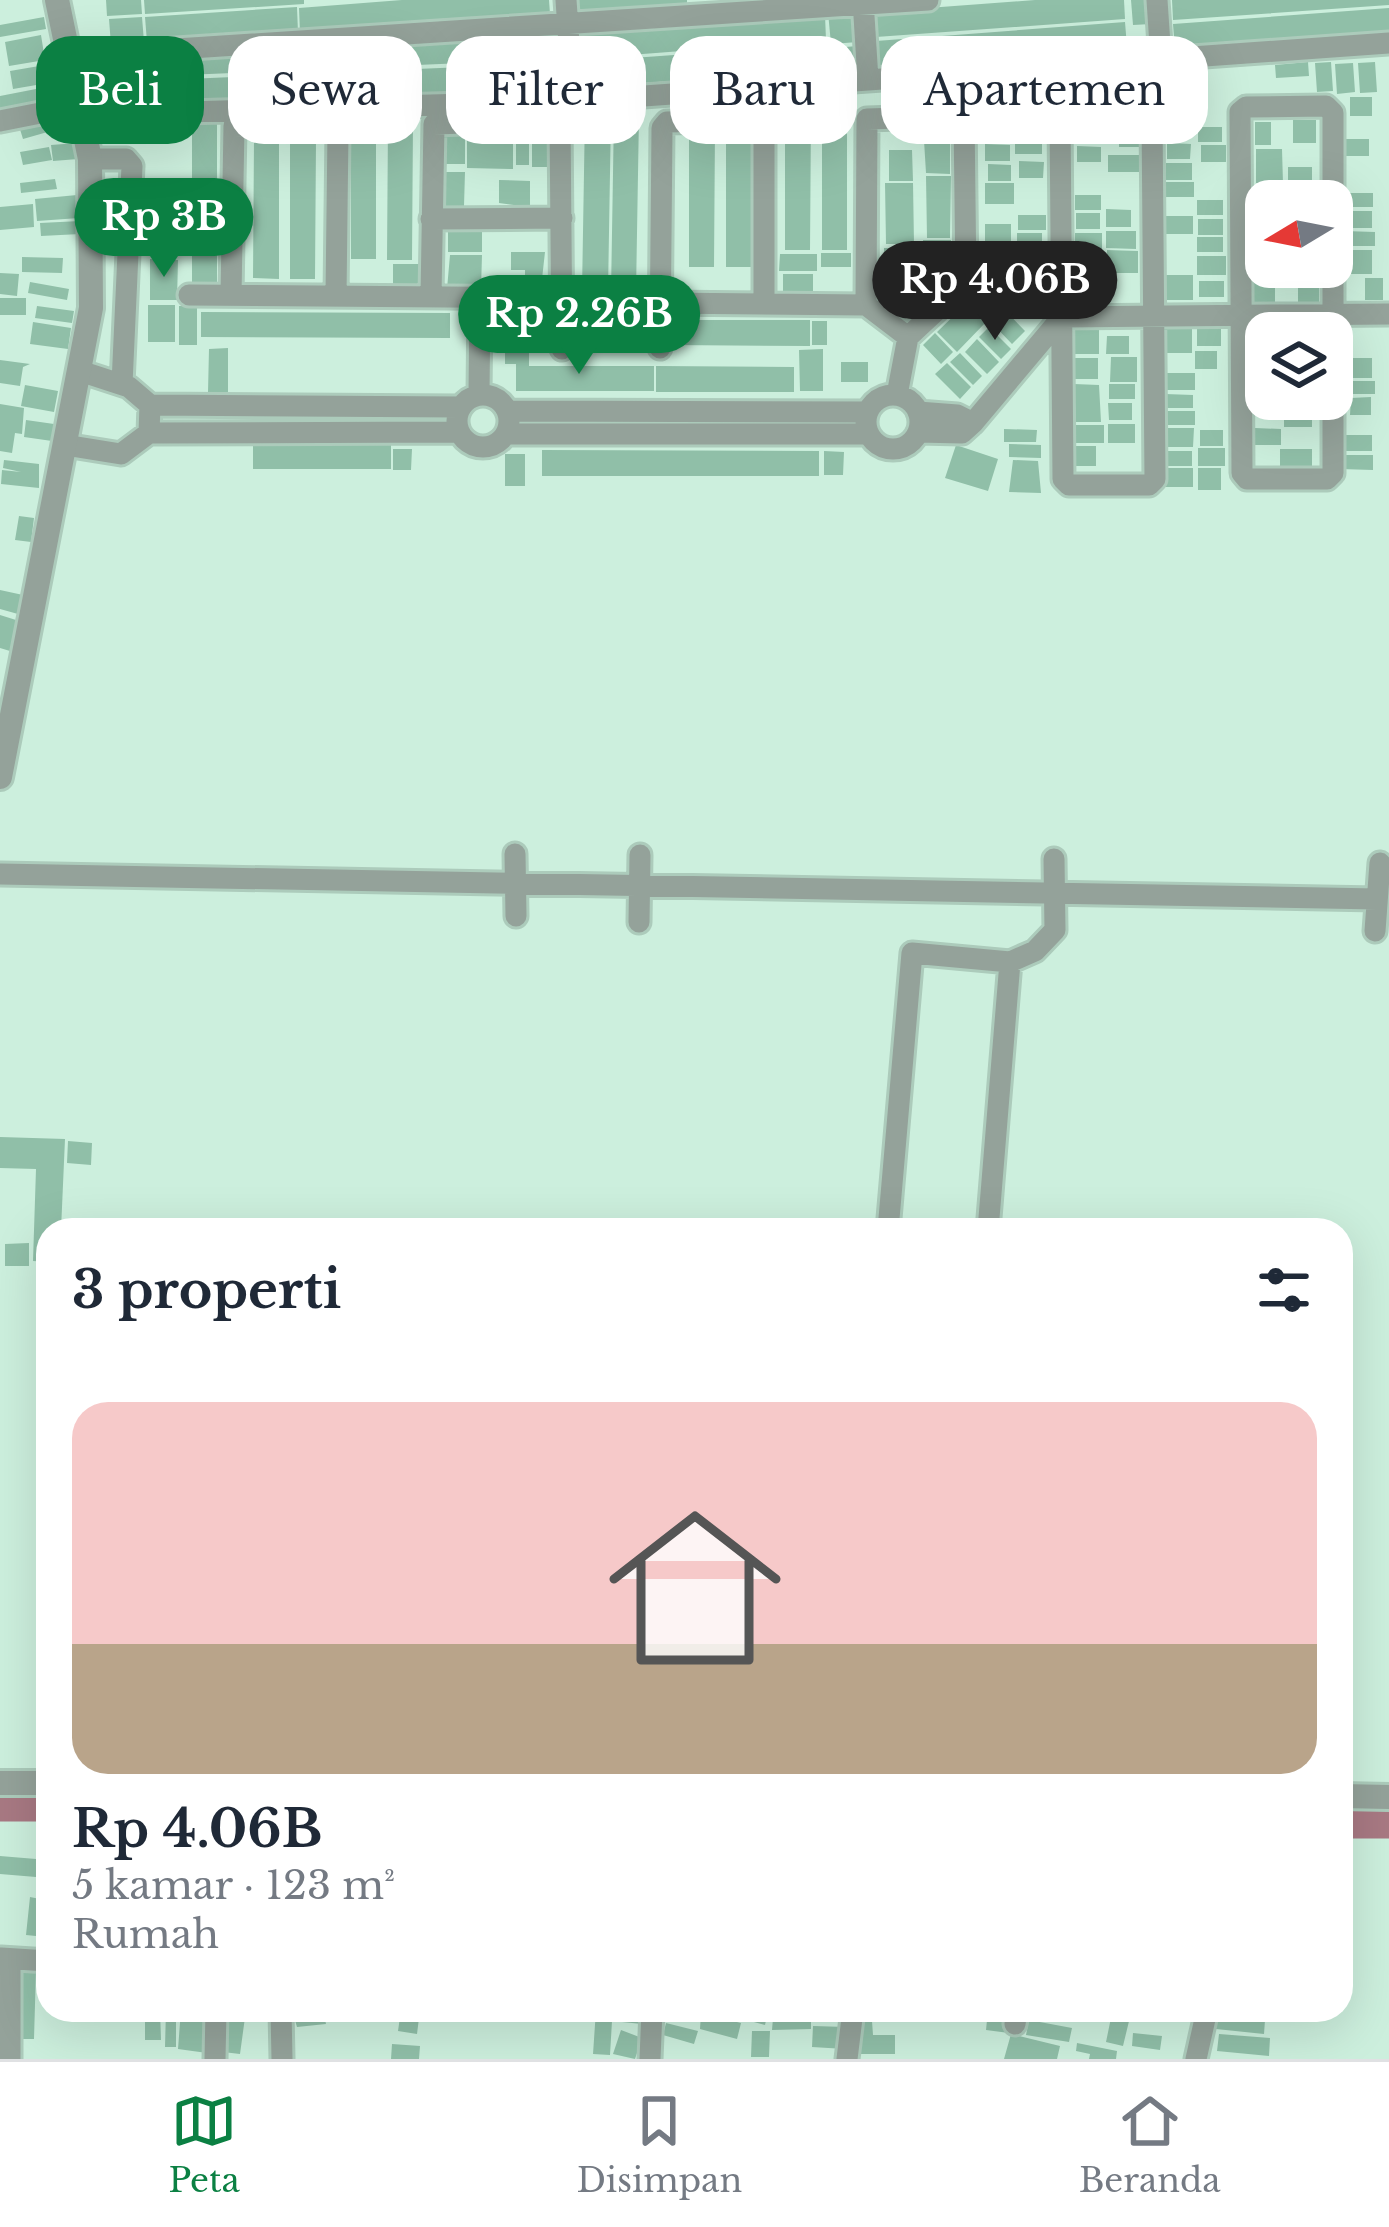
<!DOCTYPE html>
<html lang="id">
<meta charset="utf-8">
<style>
:root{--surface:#fff;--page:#f6f6f7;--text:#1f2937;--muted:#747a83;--line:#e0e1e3;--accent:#0b8043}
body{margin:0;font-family:"Libre Baskerville",serif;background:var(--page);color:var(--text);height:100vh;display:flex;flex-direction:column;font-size:45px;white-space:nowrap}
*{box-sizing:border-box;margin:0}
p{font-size:39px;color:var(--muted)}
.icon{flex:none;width:66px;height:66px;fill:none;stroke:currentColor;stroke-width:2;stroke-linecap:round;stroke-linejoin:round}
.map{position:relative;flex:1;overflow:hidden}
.side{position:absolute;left:36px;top:1218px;width:1317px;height:804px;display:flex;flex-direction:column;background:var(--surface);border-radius:36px;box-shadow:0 12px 48px #0002}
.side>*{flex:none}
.guide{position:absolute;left:36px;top:36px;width:1317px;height:108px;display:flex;gap:24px}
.needle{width:78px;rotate:260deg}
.fabs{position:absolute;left:1245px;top:180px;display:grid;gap:24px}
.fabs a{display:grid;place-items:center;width:108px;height:108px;border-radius:24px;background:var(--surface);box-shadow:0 12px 48px #0002;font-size:60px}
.price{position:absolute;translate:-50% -102px;padding:0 27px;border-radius:42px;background:var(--accent);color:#fff;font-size:39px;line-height:78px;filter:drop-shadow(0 3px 6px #0008)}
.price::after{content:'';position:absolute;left:50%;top:72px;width:36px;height:27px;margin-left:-18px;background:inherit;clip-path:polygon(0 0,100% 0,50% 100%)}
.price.on{background:#222;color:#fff}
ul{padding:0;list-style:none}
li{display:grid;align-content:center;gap:24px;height:636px;padding:0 36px}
li span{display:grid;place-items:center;height:372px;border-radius:36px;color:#555}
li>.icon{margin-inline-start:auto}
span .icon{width:216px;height:216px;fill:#fffc;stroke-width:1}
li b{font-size:51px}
h2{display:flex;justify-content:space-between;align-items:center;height:144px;padding:0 36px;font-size:51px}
.tag{padding:0 42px;border-radius:36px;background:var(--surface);box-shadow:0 12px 48px #0002;font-size:42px;line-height:108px}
.tag.on{background:var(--accent);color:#fff}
.tab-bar{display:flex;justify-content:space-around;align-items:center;height:168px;border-top:3px solid var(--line);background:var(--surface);font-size:33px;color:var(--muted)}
.tab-bar a{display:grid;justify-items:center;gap:6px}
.tab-bar .on{color:var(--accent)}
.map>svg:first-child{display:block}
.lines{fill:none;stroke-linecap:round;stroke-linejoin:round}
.river{stroke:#a87983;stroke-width:33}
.building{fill:#90bfa8}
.minor-casing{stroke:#accbbb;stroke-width:27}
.tertiary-casing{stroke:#accbbb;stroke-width:30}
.minor{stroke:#94a29a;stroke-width:21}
.tertiary{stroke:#94a29a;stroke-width:24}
</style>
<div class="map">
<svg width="1389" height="2059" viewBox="0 0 1389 2059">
<rect width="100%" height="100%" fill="#ccefdd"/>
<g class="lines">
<path class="river" d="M 0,1805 L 48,1805
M 1341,1822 L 1389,1822"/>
</g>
<path class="building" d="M 106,0 L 141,0 L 142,14 L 107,16 Z
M 144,0 L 304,0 L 304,4 L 145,14 Z
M 402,0 L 549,0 L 550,14 L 300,33 L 299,8 Z
M 577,0 L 687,0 L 687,4 L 578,12 Z
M 1035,0 L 1124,0 L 1125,19 L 876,37 L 874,12 Z
M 1131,0 L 1149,0 L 1151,24 L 1133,25 Z
M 1172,0 L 1389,0 L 1389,5 L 1173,20 Z
M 297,7 L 298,33 L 147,42 L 145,17 Z
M 1389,8 L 1389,34 L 1175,49 L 1173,24 Z
M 855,10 L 858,42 L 831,44 L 828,12 Z
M 825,15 L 826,40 L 577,59 L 575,34 Z
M 44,17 L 46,29 L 0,37 L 0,25 Z
M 142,17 L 144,42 L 111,45 L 109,19 Z
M 1125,22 L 1127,47 L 877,66 L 876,41 Z
M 553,34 L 554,59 L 115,78 L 113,53 Z
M 41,35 L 45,60 L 9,66 L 5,42 Z
M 826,44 L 828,69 L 578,88 L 577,62 Z
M 858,46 L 860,71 L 834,72 L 832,48 Z
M 1308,62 L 1309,76 L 1276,78 L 1275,65 Z
M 1331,62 L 1333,91 L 1317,92 L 1315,63 Z
M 1375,62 L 1377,92 L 1360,93 L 1358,63 Z
M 554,63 L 555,88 L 120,107 L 119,82 Z
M 1353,63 L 1355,92 L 1337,94 L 1335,64 Z
M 45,65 L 48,83 L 13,89 L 10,71 Z
M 1143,72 L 1145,101 L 1124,102 L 1122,73 Z
M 1178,72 L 1180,95 L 1150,97 L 1148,74 Z
M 973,85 L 984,85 L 985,103 L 1012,103 L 1012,122 L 981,122 Z
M 36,89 L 39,108 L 0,115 L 0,96 Z
M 1350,97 L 1372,97 L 1372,116 L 1350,116 Z
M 1169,105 L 1190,105 L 1190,123 L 1169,123 Z
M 785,111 L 811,111 L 810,250 L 785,250 Z
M 822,111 L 847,111 L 847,250 L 822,250 Z
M 68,112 L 72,125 L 23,139 L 19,126 Z
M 585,113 L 611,114 L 607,351 L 581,351 Z
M 614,114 L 639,115 L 635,352 L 610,352 Z
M 1017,114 L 1041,114 L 1041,136 L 1017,136 Z
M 1097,119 L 1113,120 L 1113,144 L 1097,144 Z
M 351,120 L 376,121 L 376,259 L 351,259 Z
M 1293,120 L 1316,120 L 1316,143 L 1293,143 Z
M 388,121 L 413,121 L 412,260 L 387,260 Z
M 1255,122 L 1271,122 L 1271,145 L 1255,145 Z
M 192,123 L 217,123 L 217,286 L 192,286 Z
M 923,124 L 950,124 L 950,174 L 926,173 Z
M 987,125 L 1011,126 L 1010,142 L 987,142 Z
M 1119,126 L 1141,126 L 1141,147 L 1119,147 Z
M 1198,127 L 1222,127 L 1222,142 L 1198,142 Z
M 689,128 L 715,128 L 714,267 L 689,267 Z
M 726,128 L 751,128 L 751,267 L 726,267 Z
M 481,130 L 513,135 L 513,169 L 467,168 L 467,135 L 481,136 Z
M 443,134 L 465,135 L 465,164 L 443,164 Z
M 516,137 L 529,137 L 529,165 L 516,165 Z
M 254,139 L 279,140 L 279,279 L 253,278 Z
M 532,139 L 551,139 L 551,167 L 532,167 Z
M 1015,139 L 1042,140 L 1042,154 L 1015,154 Z
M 1346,139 L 1369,139 L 1369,156 L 1346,156 Z
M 290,140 L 316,140 L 315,279 L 290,279 Z
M 77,143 L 78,159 L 53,161 L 51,145 Z
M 1167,143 L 1191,144 L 1190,159 L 1167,159 Z
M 985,144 L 1010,145 L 1010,161 L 985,161 Z
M 1201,145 L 1226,145 L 1226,162 L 1201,162 Z
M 1077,146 L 1101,147 L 1101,162 L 1077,162 Z
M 49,147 L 52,160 L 23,165 L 20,152 Z
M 1256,149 L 1282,149 L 1283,184 L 1256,183 Z
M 889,150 L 912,150 L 913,181 L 889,181 Z
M 1108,155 L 1141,155 L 1141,172 L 1108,172 Z
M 1019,161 L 1044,162 L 1043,178 L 1019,178 Z
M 1166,163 L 1192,163 L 1192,180 L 1166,180 Z
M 988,164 L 1011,165 L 1011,181 L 988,181 Z
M 1288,167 L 1312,167 L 1312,183 L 1288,183 Z
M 442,172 L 465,172 L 464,206 L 442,206 Z
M 926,176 L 951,176 L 950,238 L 927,238 Z
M 55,179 L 57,189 L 21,193 L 20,183 Z
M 499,180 L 530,181 L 530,207 L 499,203 Z
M 1165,182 L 1194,182 L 1194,197 L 1165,197 Z
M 885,183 L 913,183 L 914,244 L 886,244 Z
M 985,183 L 1014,183 L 1014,204 L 985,204 Z
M 1256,186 L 1279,186 L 1279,201 L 1256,202 Z
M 1346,193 L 1373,193 L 1373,207 L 1346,207 Z
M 77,195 L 79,218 L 37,221 L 35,199 Z
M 1075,195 L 1101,195 L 1101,210 L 1075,210 Z
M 1197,200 L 1223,200 L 1223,215 L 1197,215 Z
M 33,204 L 34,227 L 0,230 L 0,207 Z
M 1106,209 L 1131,210 L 1131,227 L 1106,227 Z
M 149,211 L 178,211 L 178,237 L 149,236 Z
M 1345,211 L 1372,211 L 1372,228 L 1345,228 Z
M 1076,213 L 1100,213 L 1100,229 L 1076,229 Z
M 1018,215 L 1046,215 L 1046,230 L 1018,230 Z
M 1160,216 L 1193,216 L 1193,234 L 1160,234 Z
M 1198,219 L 1223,219 L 1223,235 L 1198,235 Z
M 80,221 L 80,234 L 41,236 L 40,223 Z
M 985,224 L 1011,224 L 1011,243 L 985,243 Z
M 448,231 L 482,231 L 482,252 L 448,252 Z
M 1106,231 L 1136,231 L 1136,249 L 1106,248 Z
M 1344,231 L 1375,232 L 1375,246 L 1344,246 Z
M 1017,233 L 1042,233 L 1042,249 L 1017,248 Z
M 1075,233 L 1102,233 L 1102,252 L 1075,252 Z
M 1197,237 L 1223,237 L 1223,252 L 1197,252 Z
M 923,240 L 951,240 L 950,254 L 923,253 Z
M 985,247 L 1009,247 L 1009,265 L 985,265 Z
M 884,248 L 911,248 L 914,274 L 884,274 Z
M 1107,250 L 1138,251 L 1138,273 L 1107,273 Z
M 1348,250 L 1372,250 L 1372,274 L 1347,274 Z
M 1017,251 L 1042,251 L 1041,293 L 1016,293 L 1016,271 L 1035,271 L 1016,269 Z
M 511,252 L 545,252 L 541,288 L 525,288 L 525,270 L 511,270 Z
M 821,253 L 851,253 L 851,267 L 821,267 Z
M 780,254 L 817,254 L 817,271 L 779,271 Z
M 1077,254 L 1100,254 L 1100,271 L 1077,271 Z
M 450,255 L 482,255 L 481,289 L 447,289 Z
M 1197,256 L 1226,256 L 1226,275 L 1197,275 Z
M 22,257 L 63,258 L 62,273 L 22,272 Z
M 150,259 L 178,260 L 177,300 L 150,300 Z
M 393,264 L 424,264 L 424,288 L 393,287 Z
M 0,273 L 19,274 L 17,296 L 0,294 Z
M 1075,273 L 1102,273 L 1102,300 L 1075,300 Z
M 783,274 L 813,274 L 813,292 L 783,292 Z
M 1159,275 L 1193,275 L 1193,300 L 1159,300 Z
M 880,277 L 913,277 L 913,295 L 880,295 Z
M 1365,278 L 1383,278 L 1383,300 L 1365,300 Z
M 1298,280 L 1319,281 L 1319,306 L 1298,306 Z
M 1199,281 L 1224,281 L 1224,297 L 1199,297 Z
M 30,282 L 69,289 L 67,300 L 28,293 Z
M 1252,283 L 1275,283 L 1275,305 L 1252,305 Z
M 0,298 L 26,298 L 26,315 L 0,315 Z
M 967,303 L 986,322 L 957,352 L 937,332 Z
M 148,305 L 175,305 L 175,342 L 148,342 Z
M 37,306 L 74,311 L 72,323 L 35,318 Z
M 179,306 L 197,306 L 197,345 L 179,345 Z
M 1001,306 L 1025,331 L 1012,344 L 988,319 Z
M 201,312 L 450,313 L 450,338 L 201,337 Z
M 506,313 L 526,313 L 526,346 L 506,345 Z
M 530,317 L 550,317 L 550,348 L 530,348 Z
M 671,320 L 810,320 L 810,346 L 671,345 Z
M 812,321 L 827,321 L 827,345 L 812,345 Z
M 33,322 L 71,328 L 68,349 L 30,344 Z
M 989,327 L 1011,349 L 1001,359 L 979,337 Z
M 1197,327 L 1221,327 L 1221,346 L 1197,346 Z
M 1164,328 L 1192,328 L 1192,353 L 1164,353 Z
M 1075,329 L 1099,329 L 1099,354 L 1075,354 Z
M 935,333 L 953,352 L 941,364 L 923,345 Z
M 1107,336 L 1129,336 L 1129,354 L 1106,354 Z
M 977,339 L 999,362 L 987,374 L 965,352 Z
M 228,348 L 228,392 L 208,392 L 209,349 Z
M 823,349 L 823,391 L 800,391 L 799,350 Z
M 505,350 L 529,350 L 529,366 L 654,366 L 654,391 L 516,391 L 516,364 L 505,364 Z
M 1195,351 L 1217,351 L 1217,369 L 1195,369 Z
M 960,353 L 982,376 L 973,385 L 950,362 Z
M 1111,357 L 1137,357 L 1137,382 L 1110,382 Z
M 1074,358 L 1098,358 L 1098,379 L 1074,379 Z
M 1348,358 L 1372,358 L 1372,378 L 1348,378 Z
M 0,360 L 30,364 L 23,367 L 20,386 L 0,383 Z
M 841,362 L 868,362 L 868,382 L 841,382 Z
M 947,363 L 971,387 L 960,399 L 935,374 Z
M 656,366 L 794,367 L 794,392 L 656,392 Z
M 1163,373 L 1195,373 L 1195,390 L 1163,390 Z
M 1346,381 L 1375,381 L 1375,394 L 1346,394 Z
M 1074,384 L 1099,385 L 1101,422 L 1076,422 Z
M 1109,384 L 1135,384 L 1135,399 L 1109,399 Z
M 25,385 L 58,391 L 54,412 L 21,406 Z
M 1165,394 L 1193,395 L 1193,408 L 1165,408 Z
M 1371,397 L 1371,415 L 1350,415 L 1351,398 Z
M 1108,403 L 1132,403 L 1132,420 L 1109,420 Z
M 0,404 L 24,408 L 22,434 L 15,433 L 12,453 L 0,451 Z
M 1165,411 L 1195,411 L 1195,425 L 1165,425 Z
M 1284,411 L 1312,411 L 1312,427 L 1284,427 Z
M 26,420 L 54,424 L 52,441 L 24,437 Z
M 1108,424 L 1135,424 L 1135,443 L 1108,443 Z
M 1074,425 L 1104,425 L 1104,443 L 1074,443 Z
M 1164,428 L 1194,428 L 1193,447 L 1165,447 Z
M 1255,428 L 1281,429 L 1281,445 L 1255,445 Z
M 1004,429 L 1037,430 L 1036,442 L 1004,442 Z
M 1200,430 L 1223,430 L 1223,446 L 1200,446 Z
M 1345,435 L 1372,435 L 1372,451 L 1345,451 Z
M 253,443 L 391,444 L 391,469 L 253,469 Z
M 1009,444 L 1041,445 L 1041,458 L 1009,457 Z
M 956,445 L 998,459 L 988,491 L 945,478 Z
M 1067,446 L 1096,446 L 1096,466 L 1067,466 Z
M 1198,448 L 1225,448 L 1225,466 L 1198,466 Z
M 393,449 L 412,449 L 411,470 L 393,470 Z
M 1280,449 L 1312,449 L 1312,466 L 1280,466 Z
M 542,450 L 819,451 L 819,476 L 542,476 Z
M 824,451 L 844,452 L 843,475 L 824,475 Z
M 1166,451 L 1192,451 L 1192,466 L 1166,466 Z
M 505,454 L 525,454 L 525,486 L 505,486 Z
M 1340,455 L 1373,455 L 1373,470 L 1340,469 Z
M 4,460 L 39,464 L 39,488 L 1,484 L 2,470 L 21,472 L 3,468 Z
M 1013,460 L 1038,461 L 1041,493 L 1009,492 Z
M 1165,468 L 1193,468 L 1193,487 L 1165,487 Z
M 1198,468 L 1221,468 L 1221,490 L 1198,490 Z
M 19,516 L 34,518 L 31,542 L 15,540 Z
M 0,590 L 23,595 L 18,614 L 0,609 Z
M 0,615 L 16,620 L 10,651 L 0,648 Z
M 0,1137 L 65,1139 L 61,1230 L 48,1230 L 48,1262 L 33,1261 L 36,1169 L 0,1168 Z
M 68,1141 L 92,1143 L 91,1165 L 67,1163 Z
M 29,1243 L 29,1266 L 5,1266 L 5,1244 Z
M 0,1856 L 48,1860 L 48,1878 L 0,1874 Z
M 30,1897 L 40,1899 L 36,1936 L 26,1935 Z
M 13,1969 L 36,1970 L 34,2039 L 11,2039 Z
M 145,2010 L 160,2010 L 161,2040 L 145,2040 Z
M 166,2010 L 176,2010 L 176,2047 L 165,2047 Z
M 181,2010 L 212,2010 L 207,2053 L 178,2049 Z
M 230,2010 L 246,2010 L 240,2054 L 223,2052 Z
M 292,2010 L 323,2010 L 326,2024 L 297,2027 Z
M 401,2010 L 420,2010 L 417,2034 L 398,2031 Z
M 596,2010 L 643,2010 L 642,2024 L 612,2021 L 610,2055 L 593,2054 Z
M 710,2010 L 763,2010 L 768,2011 L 765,2025 Z
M 988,2010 L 1011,2010 L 1009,2033 L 986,2030 Z
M 701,2013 L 741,2023 L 737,2039 L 700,2029 Z
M 1112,2013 L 1130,2017 L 1123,2046 L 1106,2042 Z
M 1217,2015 L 1265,2020 L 1264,2034 L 1216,2029 Z
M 773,2018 L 811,2019 L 811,2029 L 772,2030 Z
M 1029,2020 L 1072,2028 L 1069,2042 L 1026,2035 Z
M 872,2021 L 873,2035 L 895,2035 L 895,2054 L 851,2054 L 851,2035 L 862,2035 L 861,2022 Z
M 666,2023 L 698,2031 L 694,2044 L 663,2035 Z
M 813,2026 L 846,2027 L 845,2049 L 812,2047 Z
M 621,2030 L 642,2038 L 635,2059 L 613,2054 Z
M 752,2031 L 770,2031 L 769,2057 L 751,2057 Z
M 1133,2033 L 1162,2036 L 1160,2050 L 1132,2046 Z
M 1011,2034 L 1060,2046 L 1057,2059 L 1004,2059 Z
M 1219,2034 L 1270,2038 L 1269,2056 L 1217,2051 Z
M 1077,2043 L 1117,2051 L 1116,2059 L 1089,2059 L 1090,2054 L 1076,2051 Z
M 392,2044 L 420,2046 L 419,2059 L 391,2059 Z"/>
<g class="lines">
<defs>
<path id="minor" d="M 566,0 L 573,101
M 863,0 L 868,80
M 1157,0 L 1161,60
M 69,56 L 928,0
M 1246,107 L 1326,106 L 1333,113 L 1333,473 L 1327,479 L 1247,479 L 1242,473 L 1240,112 Z
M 1146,110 L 1152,115 L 1155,479 L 1149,485 L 1069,485 L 1063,479 L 1060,116 L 1066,111 Z
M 83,115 L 573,101 L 1389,43
M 0,121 L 81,105
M 90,159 L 126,159 L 132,166 L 122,384
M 431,219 L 562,218
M 189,295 L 562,298
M 231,295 L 234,126 L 332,124 L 338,131 L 336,296
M 431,296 L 434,124 L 560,120 L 562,349
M 660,303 L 866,305 L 908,337
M 866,305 L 867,119 L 964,116 L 966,283 L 908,337 L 897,395
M 660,348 L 662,128 L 667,122 L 758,120 L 764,126 L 764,301
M 479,394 L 480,298
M457 421a26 26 0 1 1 52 0a26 26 0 1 1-52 0Z
M866 422a27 27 0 1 1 54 0a27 27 0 1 1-54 0Z
M 150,405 L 461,407
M 508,411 L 868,412
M 918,412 L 957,415 L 973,423 L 962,433 L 918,432
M 973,423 L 1062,317 L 1389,314
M 149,433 L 459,432
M 507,434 L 868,434
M 65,445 L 121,454 L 149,433 L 150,405 L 129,387 L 80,371
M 515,854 L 516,916
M 0,874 L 1377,899
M 639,922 L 640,855
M 1375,931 L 1380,863
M 1010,962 L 1035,951 L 1055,930 L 1054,859
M 888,1230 L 912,953 L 1010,962 L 988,1230
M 1,1958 L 48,1961
M 10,1959 L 10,2059
M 281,2010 L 282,2059
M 1015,2024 L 1017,2010
M 215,2059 L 216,2010
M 650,2059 L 652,2010
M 847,2059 L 853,2010
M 1196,2059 L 1207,2010"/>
<path id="tertiary" d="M 0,777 L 91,308 L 90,159 L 57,0
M 0,1783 L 48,1783
M 1341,1796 L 1389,1797"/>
</defs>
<use href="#minor" class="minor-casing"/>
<use href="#tertiary" class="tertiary-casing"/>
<use href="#minor" class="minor"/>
<use href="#tertiary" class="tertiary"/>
</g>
</svg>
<div class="fabs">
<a><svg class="needle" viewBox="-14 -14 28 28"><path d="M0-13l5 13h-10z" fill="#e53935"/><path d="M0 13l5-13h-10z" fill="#747a83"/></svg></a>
<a><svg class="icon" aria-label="layers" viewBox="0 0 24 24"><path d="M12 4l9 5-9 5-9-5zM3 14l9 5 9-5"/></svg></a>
</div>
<b class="price" style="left:164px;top:280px">Rp 3B</b>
<b class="price on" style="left:995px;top:343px">Rp 4.06B</b>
<b class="price" style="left:579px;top:377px">Rp 2.26B</b>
<div class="guide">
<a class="tag on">Beli</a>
<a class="tag">Sewa</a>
<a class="tag">Filter</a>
<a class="tag">Baru</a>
<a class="tag">Apartemen</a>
</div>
<section class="side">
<h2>3 properti<svg class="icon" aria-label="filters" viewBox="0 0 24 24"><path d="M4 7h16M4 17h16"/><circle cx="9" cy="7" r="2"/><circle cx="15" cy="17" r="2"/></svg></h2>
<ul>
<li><span style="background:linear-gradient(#f6c9c9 65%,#b9a48a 0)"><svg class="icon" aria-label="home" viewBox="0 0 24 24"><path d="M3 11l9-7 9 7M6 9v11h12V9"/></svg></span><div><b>Rp 4.06B</b><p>5 kamar · 123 m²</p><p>Rumah</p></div></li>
</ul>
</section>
</div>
<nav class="tab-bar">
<a class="on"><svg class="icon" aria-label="map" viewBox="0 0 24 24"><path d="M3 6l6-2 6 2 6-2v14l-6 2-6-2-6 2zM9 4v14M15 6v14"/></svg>Peta</a>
<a><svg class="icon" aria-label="saved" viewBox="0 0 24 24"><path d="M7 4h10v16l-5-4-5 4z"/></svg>Disimpan</a>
<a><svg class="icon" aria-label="home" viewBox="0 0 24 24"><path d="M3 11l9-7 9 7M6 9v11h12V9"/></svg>Beranda</a>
</nav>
